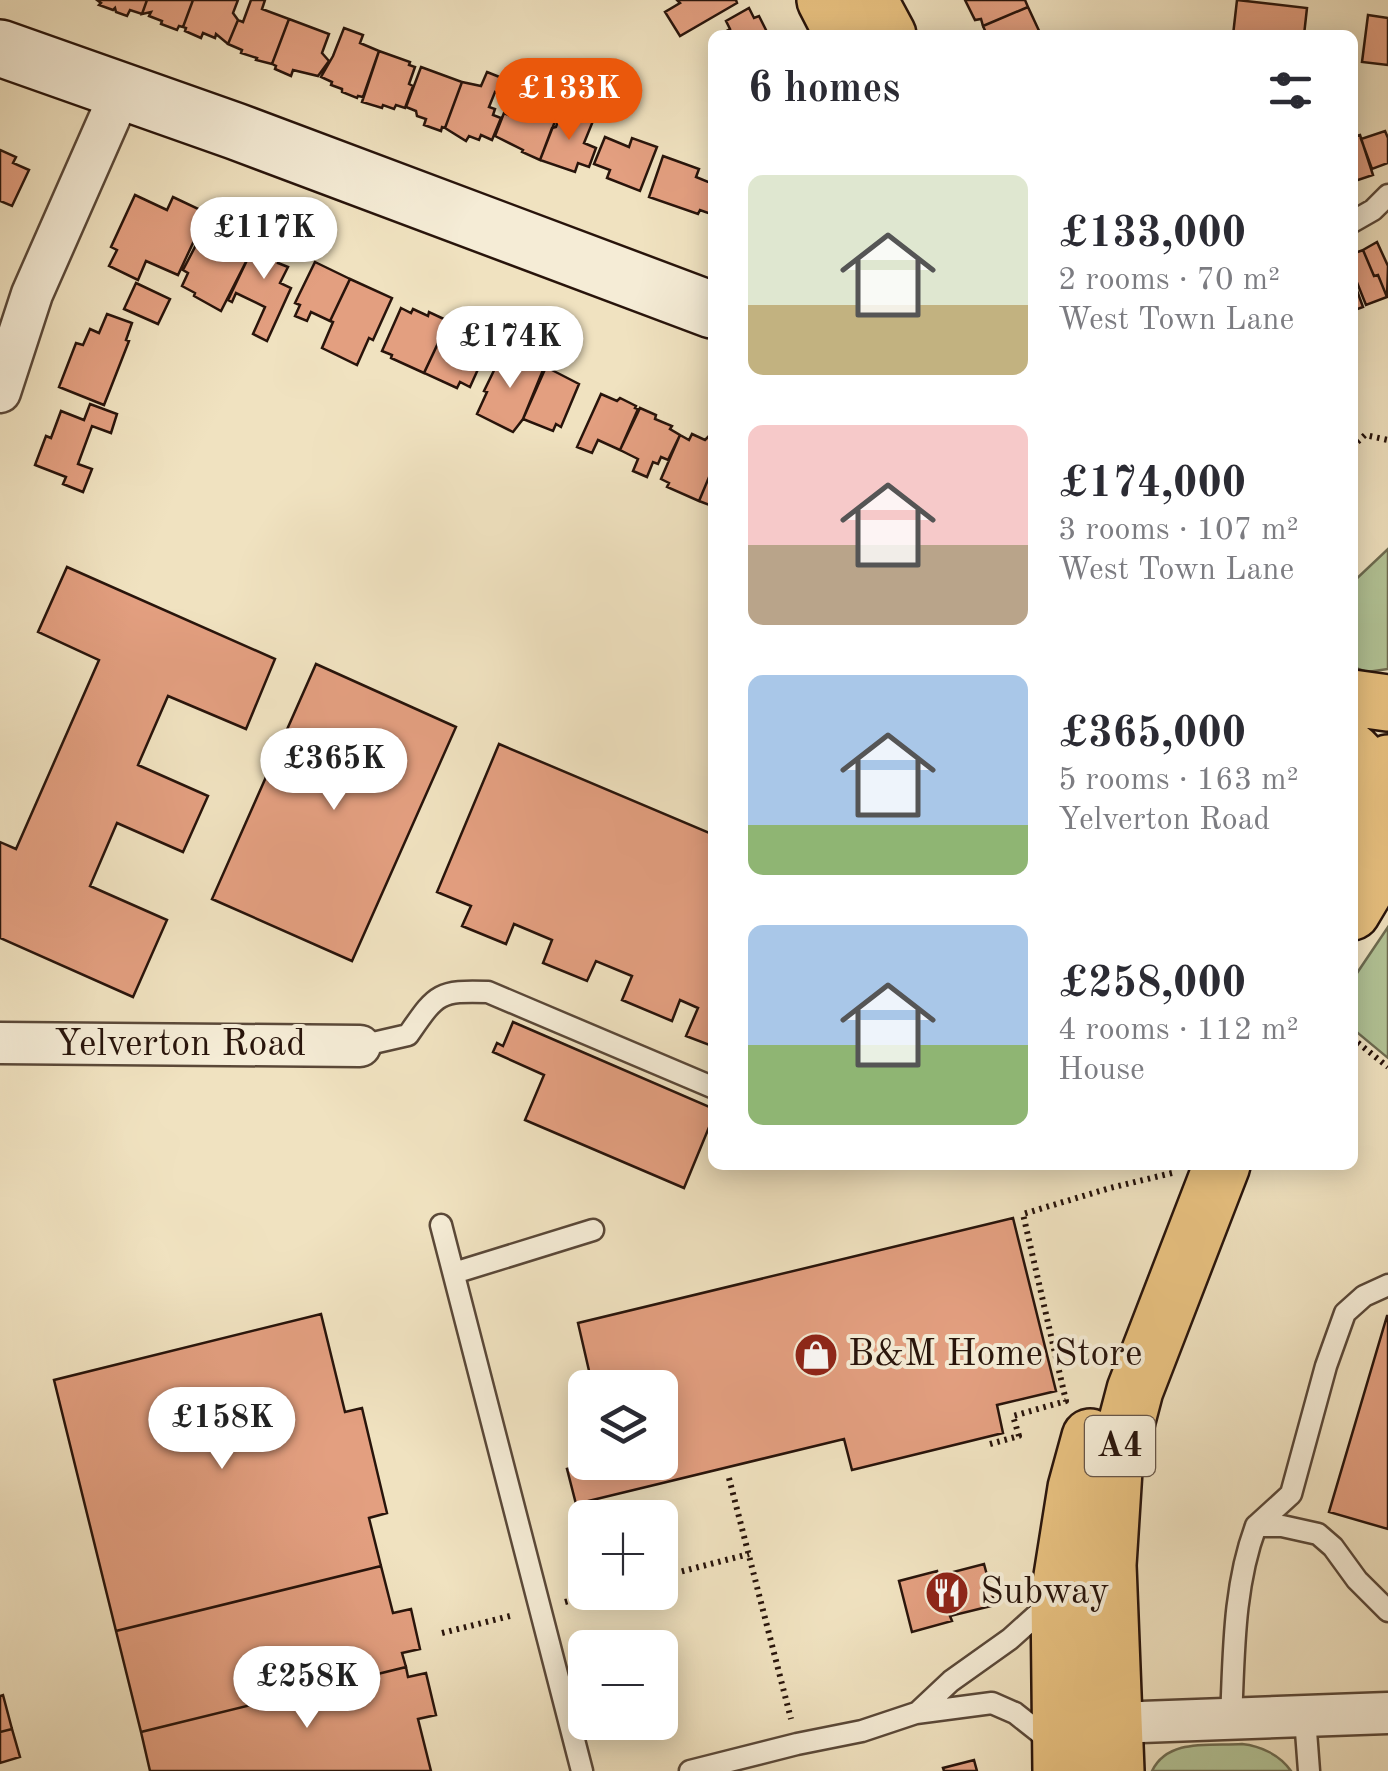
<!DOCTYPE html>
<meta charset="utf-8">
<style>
:root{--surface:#fff;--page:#f7f7f7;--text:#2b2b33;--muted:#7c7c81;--accent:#ea580c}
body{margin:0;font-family:"Old Standard TT",serif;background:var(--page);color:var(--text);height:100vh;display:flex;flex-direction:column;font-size:38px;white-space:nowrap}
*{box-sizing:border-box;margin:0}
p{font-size:32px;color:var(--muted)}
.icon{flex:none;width:55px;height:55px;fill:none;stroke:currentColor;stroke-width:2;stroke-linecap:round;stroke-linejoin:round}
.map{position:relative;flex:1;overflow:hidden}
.panel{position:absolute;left:708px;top:30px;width:650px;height:1140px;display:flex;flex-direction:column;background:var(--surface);border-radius:15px;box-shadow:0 5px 25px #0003}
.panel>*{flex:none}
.tools{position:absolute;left:568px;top:1370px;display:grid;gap:20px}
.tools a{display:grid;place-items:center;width:110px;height:110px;border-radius:15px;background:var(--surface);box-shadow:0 5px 25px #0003;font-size:50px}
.price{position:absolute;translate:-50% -85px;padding:0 22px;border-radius:35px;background:#fff;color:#222;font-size:32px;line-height:65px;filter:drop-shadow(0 2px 5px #0008)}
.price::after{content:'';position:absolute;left:50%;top:60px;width:30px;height:22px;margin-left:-15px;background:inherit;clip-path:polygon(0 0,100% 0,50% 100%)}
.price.on{background:var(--accent);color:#fff}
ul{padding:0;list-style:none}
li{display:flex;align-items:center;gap:30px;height:250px;padding:0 40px}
li span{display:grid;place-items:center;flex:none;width:280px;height:200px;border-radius:15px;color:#555}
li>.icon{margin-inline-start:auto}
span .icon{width:120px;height:120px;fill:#fffc;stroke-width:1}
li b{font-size:42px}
h2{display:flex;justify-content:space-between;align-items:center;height:120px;padding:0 40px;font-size:42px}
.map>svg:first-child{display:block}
.green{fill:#b3c497;stroke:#6e6c51;stroke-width:2.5}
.building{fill:#e39f80;stroke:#28140b;stroke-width:2.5}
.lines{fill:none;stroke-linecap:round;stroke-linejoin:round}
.service-casing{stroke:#5a4838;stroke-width:25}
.minor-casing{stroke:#5a4838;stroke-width:45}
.secondary-casing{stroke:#28140b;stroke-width:60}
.primary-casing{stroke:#28140b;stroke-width:60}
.trunk-casing{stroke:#28140b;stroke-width:60}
.path{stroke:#28140b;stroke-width:6;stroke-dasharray:2.5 5;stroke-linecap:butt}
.service{stroke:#f5ecd6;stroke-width:20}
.minor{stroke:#f5ecd6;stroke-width:40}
.secondary{stroke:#f5ecd6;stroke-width:55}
.primary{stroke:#e8c180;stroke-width:55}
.trunk{stroke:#e8c180;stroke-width:55}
.labels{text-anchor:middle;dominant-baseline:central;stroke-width:8;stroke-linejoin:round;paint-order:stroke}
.shield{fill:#f5ecd6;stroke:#665548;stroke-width:2.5}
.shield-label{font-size:35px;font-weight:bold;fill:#28140b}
.street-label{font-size:38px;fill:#28140b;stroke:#f5ecd6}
.poi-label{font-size:38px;fill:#28140b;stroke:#f5ecd6;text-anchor:start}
</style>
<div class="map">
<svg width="1388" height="1771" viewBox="0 0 1388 1771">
<rect width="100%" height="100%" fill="#f0e2c0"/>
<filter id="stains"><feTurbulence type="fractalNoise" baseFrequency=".002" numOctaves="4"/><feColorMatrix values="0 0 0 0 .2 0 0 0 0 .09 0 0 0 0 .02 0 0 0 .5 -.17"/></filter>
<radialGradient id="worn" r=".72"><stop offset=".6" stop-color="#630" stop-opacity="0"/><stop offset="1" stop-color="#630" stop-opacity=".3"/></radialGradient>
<path class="green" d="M 1388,549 L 1388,669 L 1367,672 L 1353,667 L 1353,582 Z
M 1388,927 L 1388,1058 L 1353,1029 L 1353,979 Z
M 1242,1744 C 1261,1746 1280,1755 1291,1771 L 1152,1771 C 1168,1738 1210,1746 1242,1744 Z"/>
<path class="building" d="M 97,0 L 147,0 L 142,14 L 130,10 L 127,16 L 116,12 L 115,8 L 113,10 L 99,5 L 101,3 Z
M 147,0 L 193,0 L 183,27 L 179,26 L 177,30 L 161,24 L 162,21 L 149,16 L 151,12 L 142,14 Z
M 193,0 L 238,0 L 233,13 L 238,20 L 228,44 L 216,34 L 215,38 L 203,33 L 201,38 L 185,31 L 186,28 L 183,27 Z
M 251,0 L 265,0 L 262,9 L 289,19 L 272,64 L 256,60 L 257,58 L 241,53 L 242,50 L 228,44 L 238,20 L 243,22 Z
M 677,0 L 736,0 L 737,3 L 680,36 L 665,12 L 680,3 Z
M 965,0 L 1025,0 L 1028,7 L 983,26 L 981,19 L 975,20 Z
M 1237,0 L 1307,8 L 1304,35 L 1233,35 Z
M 1028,7 L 1041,35 L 987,35 L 983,26 Z
M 749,8 L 754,18 L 759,16 L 768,34 L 719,35 L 730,29 L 726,21 Z
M 1368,15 L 1388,18 L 1388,65 L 1362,62 Z
M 289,19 L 329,34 L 322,53 L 329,61 L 318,76 L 293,70 L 291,76 L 275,69 L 276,66 L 272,64 Z
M 344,28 L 363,35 L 360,43 L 379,51 L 363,97 L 358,96 L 357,98 L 342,92 L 342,89 L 331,85 L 332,82 L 321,77 L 333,56 Z
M 379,51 L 410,62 L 409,65 L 415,67 L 409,84 L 413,86 L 405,108 L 396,105 L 394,109 L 383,105 L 382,108 L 362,102 Z
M 421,67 L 462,82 L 445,128 L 442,127 L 441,131 L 424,125 L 426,119 L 417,116 L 416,111 L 406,107 Z
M 487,72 L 507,80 L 500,95 L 495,92 L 489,107 L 495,109 L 493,115 L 501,118 L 492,140 L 481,135 L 479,140 L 469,136 L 466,141 L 445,128 L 462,82 L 481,86 Z
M 526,99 L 559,111 L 540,160 L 522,152 L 523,150 L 495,136 L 504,113 L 518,119 Z
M 562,109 L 593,121 L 584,143 L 596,148 L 589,167 L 578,163 L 575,172 L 540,160 L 552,128 L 556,127 Z
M 1385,131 L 1388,138 L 1388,163 L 1372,169 L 1361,139 Z
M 1360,135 L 1373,175 L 1352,182 L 1352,137 Z
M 605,137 L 629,147 L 632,138 L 657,147 L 640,191 L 607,178 L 610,170 L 594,164 Z
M 0,150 L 16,157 L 13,163 L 29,170 L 12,206 L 0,201 Z
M 663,156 L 699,169 L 696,177 L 711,183 L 711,214 L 700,210 L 698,214 L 649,197 Z
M 135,195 L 167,210 L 173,197 L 207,213 L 178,275 L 146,261 L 138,280 L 109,266 L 117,250 L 111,247 Z
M 231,220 L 256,234 L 250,246 L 253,248 L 221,311 L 194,296 L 195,293 L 182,286 L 188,273 L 183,270 L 196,245 L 207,251 L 215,235 L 222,239 Z
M 260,233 L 287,245 L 278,263 L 288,267 L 280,283 L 291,288 L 267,341 L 253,334 L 265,307 L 236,293 L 232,302 L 228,300 Z
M 1377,242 L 1388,266 L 1387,297 L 1378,275 L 1374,276 L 1363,250 Z
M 1363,250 L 1374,276 L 1378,275 L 1387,297 L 1366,305 L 1352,270 L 1352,254 Z
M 315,262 L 350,279 L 330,321 L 311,312 L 307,321 L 295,316 L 300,305 L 295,303 Z
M 1352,277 L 1363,307 L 1352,311 Z
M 350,279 L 392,298 L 373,340 L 369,338 L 357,365 L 322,348 L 333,322 L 330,321 Z
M 136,283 L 170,299 L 158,324 L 124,309 Z
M 401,308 L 411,313 L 413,309 L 428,316 L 429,312 L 446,320 L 447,324 L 424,373 L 391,358 L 392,355 L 382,351 Z
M 107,314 L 132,323 L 126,340 L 129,341 L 104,405 L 59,387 L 76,343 L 83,345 L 90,329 L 99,333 Z
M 451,321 L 468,329 L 466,333 L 480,339 L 478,343 L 488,347 L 470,387 L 460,382 L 457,388 L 424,373 L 447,324 Z
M 503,352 L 522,361 L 524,357 L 542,365 L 540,368 L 543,370 L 523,419 L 513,432 L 477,414 L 487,392 L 484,391 Z
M 546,367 L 579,384 L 561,427 L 556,424 L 553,431 L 523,419 Z
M 601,394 L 617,401 L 620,398 L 636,406 L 635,408 L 638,409 L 620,450 L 598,440 L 592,453 L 577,447 Z
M 90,404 L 117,414 L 111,433 L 92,426 L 78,464 L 92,469 L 83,492 L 63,484 L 66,477 L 35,465 L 46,436 L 51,438 L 61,411 L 84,420 Z
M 640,408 L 656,415 L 655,419 L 672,426 L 670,429 L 680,435 L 668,460 L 661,457 L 658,464 L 653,462 L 647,477 L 633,471 L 638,459 L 620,450 Z
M 692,434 L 705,440 L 708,437 L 712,440 L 712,470 L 699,501 L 667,487 L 669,483 L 661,479 L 680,435 L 689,440 Z
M 712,470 L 712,506 L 699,501 Z
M 67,567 L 275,659 L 246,729 L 168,696 L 138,765 L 208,796 L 183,852 L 117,823 L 90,886 L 167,920 L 133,997 L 0,938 L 0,842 L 16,849 L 99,660 L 38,632 Z
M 316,664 L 456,727 L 352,961 L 212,899 Z
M 499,744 L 712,834 L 712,1046 L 686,1036 L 698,1008 L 680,1000 L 672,1021 L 622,1000 L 632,976 L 596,961 L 587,981 L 543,963 L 552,940 L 514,924 L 506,944 L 462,926 L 471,906 L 437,892 Z
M 513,1022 L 712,1108 L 712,1120 L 684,1188 L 525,1120 L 544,1075 L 493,1052 L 497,1043 L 503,1046 Z
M 1013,1218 L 1056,1391 L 997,1405 L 1003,1433 L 852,1470 L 844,1439 L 576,1504 L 567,1469 L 593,1462 L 660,1462 L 660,1388 L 593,1388 L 578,1323 Z
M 321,1314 L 345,1412 L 362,1408 L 387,1513 L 369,1518 L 381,1566 L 116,1631 L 54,1380 Z
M 1387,1316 L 1388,1316 L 1388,1529 L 1329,1512 Z
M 984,1564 L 995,1605 L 950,1616 L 952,1621 L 912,1632 L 899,1581 L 937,1571 L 938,1576 Z
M 381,1566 L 393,1613 L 411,1609 L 420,1649 L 402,1653 L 406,1667 L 141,1732 L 116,1631 Z
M 406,1667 L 408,1677 L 426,1673 L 436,1715 L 418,1719 L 431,1771 L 150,1771 L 141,1732 Z
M 3,1695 L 12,1729 L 0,1732 L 0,1696 Z
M 12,1729 L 20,1757 L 0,1763 L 0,1732 Z
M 974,1760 L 977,1771 L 944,1771 L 943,1768 Z"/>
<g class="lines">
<defs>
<path id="service" d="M 1352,222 L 1373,210 L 1388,195
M 360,1046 L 408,1035 C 436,995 437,990 488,992 L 712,1087
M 441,1225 L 582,1771
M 454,1273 L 593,1230
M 1256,1526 L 1291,1494 L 1326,1366 L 1345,1313 L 1364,1296 L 1388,1285
M 918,1712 L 951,1681 L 1010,1639 L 1050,1603
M 1305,1718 L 1309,1771
M 1231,1720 C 1234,1655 1233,1587 1256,1526 L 1282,1526 L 1318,1534 L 1333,1547 L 1357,1580 L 1388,1611
M 690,1771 L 797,1744 L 862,1731 L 916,1713 L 992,1703 L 1015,1713 L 1039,1732 L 1051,1745"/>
<path id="minor" d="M 0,392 L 32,294 L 121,92
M 0,1043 L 360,1046
M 1114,1723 L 1388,1713"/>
<path id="secondary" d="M 0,48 L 235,131 L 712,310"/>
<path id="primary" d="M 825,0 L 843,35
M 869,0 L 888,35
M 1352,698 L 1388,703
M 1352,751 L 1378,778 L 1388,799"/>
<path id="trunk" d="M 1352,826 L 1388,763
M 1352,912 L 1388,852
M 1061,1771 L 1059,1595 L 1076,1488 L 1090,1437
M 1116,1771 L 1108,1565 L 1114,1470 L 1135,1390 L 1222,1165"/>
</defs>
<use href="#service" class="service-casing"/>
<use href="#minor" class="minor-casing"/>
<use href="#secondary" class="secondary-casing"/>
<use href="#primary" class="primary-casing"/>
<use href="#trunk" class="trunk-casing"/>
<path class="path" d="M 1352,447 L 1365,435 L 1388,440
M 1352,1038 L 1388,1067
M 990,1444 L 1019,1436 L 1013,1416 L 1066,1401 L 1023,1214 L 1110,1188 L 1172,1173
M 729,1478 L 791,1719
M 660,1577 L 749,1554
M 565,1602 L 600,1592
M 442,1633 L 514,1615"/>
<use href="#service" class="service"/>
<use href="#minor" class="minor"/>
<use href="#secondary" class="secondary"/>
<use href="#primary" class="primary"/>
<use href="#trunk" class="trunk"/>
</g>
<defs>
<symbol id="shop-disc" viewBox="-11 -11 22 22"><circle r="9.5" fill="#8f2418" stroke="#f5ecd6"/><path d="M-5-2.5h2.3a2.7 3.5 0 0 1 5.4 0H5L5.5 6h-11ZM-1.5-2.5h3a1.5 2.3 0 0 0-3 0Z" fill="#fff"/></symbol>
<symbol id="restaurant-disc" viewBox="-11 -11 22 22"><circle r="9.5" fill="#8f2418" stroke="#f5ecd6"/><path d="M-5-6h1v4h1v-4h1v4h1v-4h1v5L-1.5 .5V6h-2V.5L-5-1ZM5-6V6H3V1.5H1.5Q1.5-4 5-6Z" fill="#fff"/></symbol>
</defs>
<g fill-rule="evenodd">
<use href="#shop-disc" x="791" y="1330" width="50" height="50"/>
<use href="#restaurant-disc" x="922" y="1568" width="50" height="50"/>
</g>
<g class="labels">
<rect class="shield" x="1085" y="1416" width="70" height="60" rx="8"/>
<g class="shield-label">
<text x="1120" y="1446">A4</text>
</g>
<g class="street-label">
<text x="180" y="1045">Yelverton Road</text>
</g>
<g class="poi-label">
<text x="848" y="1355">B&amp;M Home Store</text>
<text x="980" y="1593">Subway</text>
</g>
</g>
<rect width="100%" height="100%" filter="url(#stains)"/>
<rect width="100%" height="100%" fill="url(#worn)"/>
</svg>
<div class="tools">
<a><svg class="icon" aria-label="layers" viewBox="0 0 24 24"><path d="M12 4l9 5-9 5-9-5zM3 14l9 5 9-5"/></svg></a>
<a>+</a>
<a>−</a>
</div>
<b class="price on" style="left:569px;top:143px">£133K</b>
<b class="price" style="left:264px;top:282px">£117K</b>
<b class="price" style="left:510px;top:391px">£174K</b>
<b class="price" style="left:334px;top:813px">£365K</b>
<b class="price" style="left:222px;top:1472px">£158K</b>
<b class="price" style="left:307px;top:1731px">£258K</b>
<section class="panel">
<h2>6 homes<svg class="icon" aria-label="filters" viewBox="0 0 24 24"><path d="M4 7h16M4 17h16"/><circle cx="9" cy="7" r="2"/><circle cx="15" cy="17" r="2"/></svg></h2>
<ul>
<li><span style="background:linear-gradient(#dfe7d0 65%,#c2b280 0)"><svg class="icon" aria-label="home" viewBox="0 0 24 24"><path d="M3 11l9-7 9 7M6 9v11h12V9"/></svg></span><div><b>£133,000</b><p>2 rooms · 70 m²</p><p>West Town Lane</p></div></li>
<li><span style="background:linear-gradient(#f6c9c9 60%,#b9a48a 0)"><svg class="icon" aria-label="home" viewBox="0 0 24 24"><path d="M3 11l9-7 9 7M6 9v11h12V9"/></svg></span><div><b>£174,000</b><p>3 rooms · 107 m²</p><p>West Town Lane</p></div></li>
<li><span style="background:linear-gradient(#a9c7e8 75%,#8fb573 0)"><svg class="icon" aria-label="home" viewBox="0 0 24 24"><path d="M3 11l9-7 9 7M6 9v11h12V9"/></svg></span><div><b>£365,000</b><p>5 rooms · 163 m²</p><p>Yelverton Road</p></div></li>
<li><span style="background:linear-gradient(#a9c7e8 60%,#8fb573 0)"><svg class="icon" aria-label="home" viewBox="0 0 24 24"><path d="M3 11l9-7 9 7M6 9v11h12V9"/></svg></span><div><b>£258,000</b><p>4 rooms · 112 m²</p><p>House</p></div></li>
</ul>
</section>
</div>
